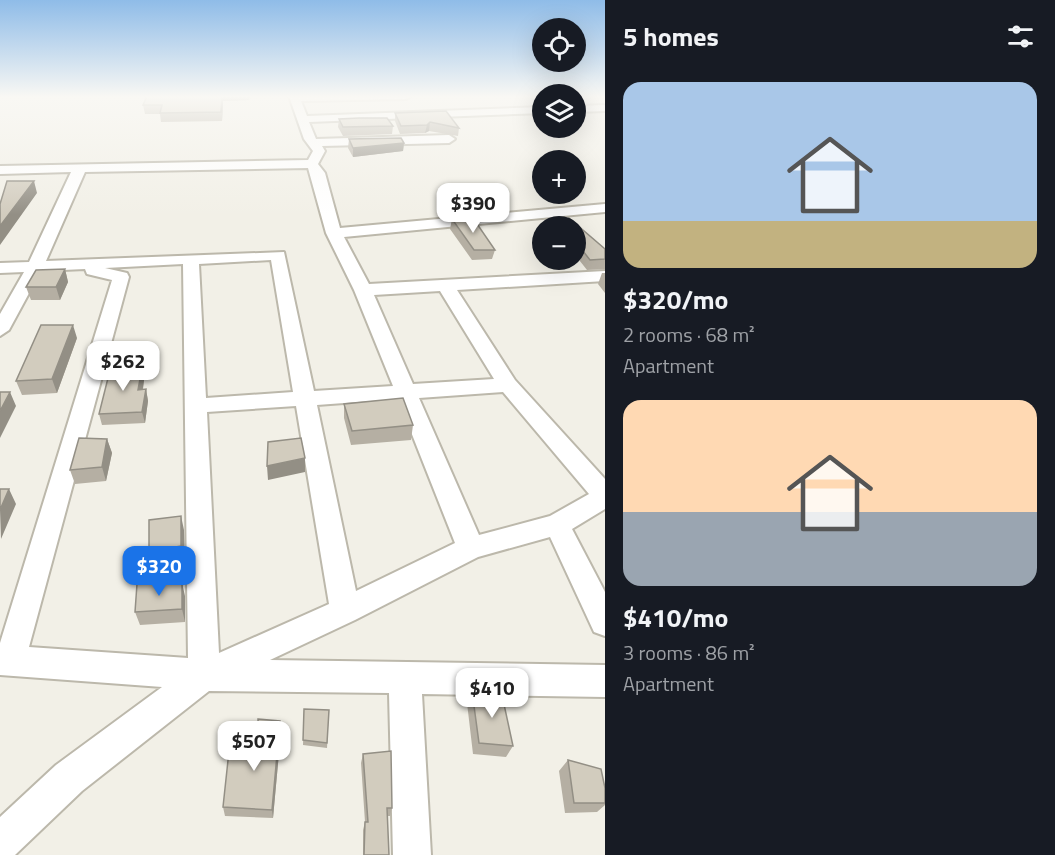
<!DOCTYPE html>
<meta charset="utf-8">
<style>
:root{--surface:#171b24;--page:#242831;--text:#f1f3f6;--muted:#9ea1a6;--accent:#1a73e8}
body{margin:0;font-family:"Titillium Web",sans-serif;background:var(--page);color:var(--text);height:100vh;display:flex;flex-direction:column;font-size:22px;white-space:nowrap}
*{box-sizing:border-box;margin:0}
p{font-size:20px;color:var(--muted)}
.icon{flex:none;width:33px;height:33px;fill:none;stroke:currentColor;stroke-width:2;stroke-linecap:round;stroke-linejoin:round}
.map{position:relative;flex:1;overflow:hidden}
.side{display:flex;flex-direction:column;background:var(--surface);width:450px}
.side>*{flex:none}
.buttons{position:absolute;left:532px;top:18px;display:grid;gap:12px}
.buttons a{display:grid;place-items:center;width:54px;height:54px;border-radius:50%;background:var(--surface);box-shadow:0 6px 24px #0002;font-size:30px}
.price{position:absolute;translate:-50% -51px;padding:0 14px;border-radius:12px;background:#fff;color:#222;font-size:20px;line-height:39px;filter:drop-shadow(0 2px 3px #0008)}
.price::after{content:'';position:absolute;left:50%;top:36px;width:18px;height:14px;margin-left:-9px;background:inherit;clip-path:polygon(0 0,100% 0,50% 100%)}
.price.current{background:var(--accent);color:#fff}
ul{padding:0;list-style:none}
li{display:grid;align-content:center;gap:12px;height:318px;padding:0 18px}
li span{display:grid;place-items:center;height:186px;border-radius:18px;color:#555}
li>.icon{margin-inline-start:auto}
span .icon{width:108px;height:108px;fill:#fffc;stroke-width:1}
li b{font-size:26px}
h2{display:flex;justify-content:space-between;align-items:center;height:72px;padding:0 18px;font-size:26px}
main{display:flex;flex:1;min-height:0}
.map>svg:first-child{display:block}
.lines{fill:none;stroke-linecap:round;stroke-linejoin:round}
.street-casing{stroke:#bcb8ab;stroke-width:4}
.street{fill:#fff;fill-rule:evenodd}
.wall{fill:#b5afa3}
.shaded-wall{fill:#938f85}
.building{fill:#d2ccbe;stroke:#938f85;stroke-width:1.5}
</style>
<main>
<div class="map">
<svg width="605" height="855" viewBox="0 0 605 855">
<rect width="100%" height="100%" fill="#f2f0e7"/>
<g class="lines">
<defs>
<path id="street" d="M 289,96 L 411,96 L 406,99 L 301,101 L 307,116 L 543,107 L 543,113 L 309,122 L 316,139 L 449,135 L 455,139 L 449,143 L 322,146 L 325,151 L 318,164 L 325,173 L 340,228 L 605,204 L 605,212 L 344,237 L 369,284 L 605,271 L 605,281 L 457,290 L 515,380 L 605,479 L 605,509 L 572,529 L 605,592 L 605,636 L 594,632 L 550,537 L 478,557 L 355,620 L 270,660 L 605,665 L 605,697 L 422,694 L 431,855 L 393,855 L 389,693 L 209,691 L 82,791 L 15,855 L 0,855 L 0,817 L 56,765 L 162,687 L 0,675 L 0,643 L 112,280 L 87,274 L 85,269 L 41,271 L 9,330 L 0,336 L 0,314 L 24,272 L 0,273 L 0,263 L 29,262 L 71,172 L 0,174 L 0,166 L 308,160 L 313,151 L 304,139 ZM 308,168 L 326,233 L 354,290 L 393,386 L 314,391 L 284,252 L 46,261 L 85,172 ZM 271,260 L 293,392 L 206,398 L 199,264 ZM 183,264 L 188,658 L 29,647 L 129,277 L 127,273 L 105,268 ZM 440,291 L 494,379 L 413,384 L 374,295 ZM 503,392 L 589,494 L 550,516 L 479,535 L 419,398 ZM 398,399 L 455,543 L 356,591 L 317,405 ZM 296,406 L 329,604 L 219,653 L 207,412 Z
M 605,105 L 605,111 L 576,112 L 576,106 Z"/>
</defs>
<use href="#street" class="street-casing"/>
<use href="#street" class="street"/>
</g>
<path class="wall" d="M 147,96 L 250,96 L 249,100 L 223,101 L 222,121 L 161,122 L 160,114 L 145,114 L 143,105 Z
M 528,96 L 543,96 L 543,105 L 538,105 Z
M 395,113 L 459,128 L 458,136 L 429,131 L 425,133 L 400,134 L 395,121 Z
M 339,119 L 393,126 L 392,134 L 343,136 L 338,127 Z
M 349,139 L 404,143 L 403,151 L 353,157 L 348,148 Z
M 569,218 L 605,249 L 605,269 L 587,270 L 576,256 L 576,226 L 561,226 Z
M 452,219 L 495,250 L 492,259 L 472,260 L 450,229 Z
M 65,269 L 68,282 L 60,300 L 31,300 L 26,287 Z
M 602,273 L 605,273 L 605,293 L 598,284 Z
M 77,338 L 57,393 L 22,395 L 16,381 Z
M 142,368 L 144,380 L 143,390 L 146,389 L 148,401 L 145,423 L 102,425 L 99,414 Z
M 344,404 L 413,425 L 411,440 L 351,445 L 344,418 Z
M 107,439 L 112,453 L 106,481 L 75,484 L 70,470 Z
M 185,596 L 185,622 L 140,625 L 135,612 Z
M 472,691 L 513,746 L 506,757 L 473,754 L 467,703 Z
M 304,709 L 329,710 L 327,748 L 303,745 Z
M 281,731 L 273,818 L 225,816 L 223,807 L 259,751 Z
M 363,754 L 392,808 L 390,816 L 387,816 L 389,855 L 363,855 L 363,830 L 365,822 L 361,763 Z
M 568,760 L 605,788 L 605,805 L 597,812 L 565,813 L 559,771 Z"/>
<path class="shaded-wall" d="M 222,96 L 250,96 L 249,100 L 223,101 L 222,121 Z
M 430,122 L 429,131 L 425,133 L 427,125 Z
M 404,143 L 403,151 L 353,157 L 353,148 Z
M 34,181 L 37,193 L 0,245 L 0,226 Z
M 65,269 L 68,282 L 60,300 L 56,287 Z
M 73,325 L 77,338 L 57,393 L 52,379 Z
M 142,368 L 144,380 L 141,401 L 138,390 Z
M 146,389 L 148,401 L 145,423 L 142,412 Z
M 10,392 L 16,406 L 0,438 L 0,411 Z
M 107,439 L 112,453 L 106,481 L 102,467 Z
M 305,458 L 305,472 L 268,480 L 267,466 Z
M 9,489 L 16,504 L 1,539 L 0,510 Z
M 181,516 L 184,530 L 185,560 L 153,566 L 149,552 Z
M 182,583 L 185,596 L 185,622 L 182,609 Z
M 280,721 L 281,731 L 273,818 L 272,810 Z"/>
<path class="building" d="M 147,96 L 222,96 L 221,112 L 160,113 L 162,105 L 143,105 Z
M 534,96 L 543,96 L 543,100 L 539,100 Z
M 446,111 L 459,128 L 430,122 L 427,125 L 401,126 L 395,113 Z
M 359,118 L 387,118 L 393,126 L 343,127 L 339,119 Z
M 401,138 L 404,143 L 353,148 L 349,139 Z
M 7,181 L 34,181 L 0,226 L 0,204 Z
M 473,218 L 495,250 L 474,250 L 452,219 Z
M 569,218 L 605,249 L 605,259 L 590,260 L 576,242 L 576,226 L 563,226 L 562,225 Z
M 65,269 L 56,287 L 26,287 L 36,270 Z
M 41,325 L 73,325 L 52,379 L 16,381 Z
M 142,368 L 138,390 L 146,389 L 142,412 L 99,414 L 110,370 Z
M 0,392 L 10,392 L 0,411 Z
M 403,398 L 413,425 L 352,431 L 344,404 Z
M 79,438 L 107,439 L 102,467 L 70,470 Z
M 301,438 L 305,458 L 267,466 L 268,442 Z
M 0,489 L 9,489 L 0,510 Z
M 181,516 L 181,546 L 149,552 L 149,520 Z
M 182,583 L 182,609 L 135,612 L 137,584 Z
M 472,691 L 502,695 L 513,746 L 479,743 Z
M 304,709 L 329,710 L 327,743 L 303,740 Z
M 258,719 L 280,721 L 272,810 L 223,807 L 229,751 L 259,751 Z
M 391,751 L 392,808 L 387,808 L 389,855 L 364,855 L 365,822 L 368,822 L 363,754 Z
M 568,760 L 601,769 L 605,788 L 605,803 L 574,803 Z"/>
<linearGradient id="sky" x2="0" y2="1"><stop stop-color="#8fbce8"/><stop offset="0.45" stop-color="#f9f8f4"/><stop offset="1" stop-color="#f9f8f4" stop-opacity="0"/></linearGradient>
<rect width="605" height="215" fill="url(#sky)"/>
</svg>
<div class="buttons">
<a><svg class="icon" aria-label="locate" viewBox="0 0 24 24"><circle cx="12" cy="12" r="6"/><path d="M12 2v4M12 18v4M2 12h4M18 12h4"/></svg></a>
<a><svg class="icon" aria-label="layers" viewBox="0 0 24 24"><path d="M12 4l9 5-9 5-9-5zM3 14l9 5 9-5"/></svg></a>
<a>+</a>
<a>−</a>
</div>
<b class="price" style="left:473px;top:234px">$390</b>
<b class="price" style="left:123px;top:392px">$262</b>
<b class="price current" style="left:159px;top:597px">$320</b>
<b class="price" style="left:492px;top:719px">$410</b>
<b class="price" style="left:254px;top:772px">$507</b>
</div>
<section class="side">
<h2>5 homes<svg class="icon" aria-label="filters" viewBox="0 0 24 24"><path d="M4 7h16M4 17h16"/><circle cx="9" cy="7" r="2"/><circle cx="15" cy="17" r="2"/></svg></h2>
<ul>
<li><span style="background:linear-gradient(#a9c7e8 75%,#c2b280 0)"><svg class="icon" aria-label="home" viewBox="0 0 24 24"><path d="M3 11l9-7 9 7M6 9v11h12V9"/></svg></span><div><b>$320/mo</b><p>2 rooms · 68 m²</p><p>Apartment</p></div></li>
<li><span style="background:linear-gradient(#ffd9b3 60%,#9aa5b1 0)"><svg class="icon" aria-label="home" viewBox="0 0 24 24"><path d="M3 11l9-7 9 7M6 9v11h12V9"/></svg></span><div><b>$410/mo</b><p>3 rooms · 86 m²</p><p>Apartment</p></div></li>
</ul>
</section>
</main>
